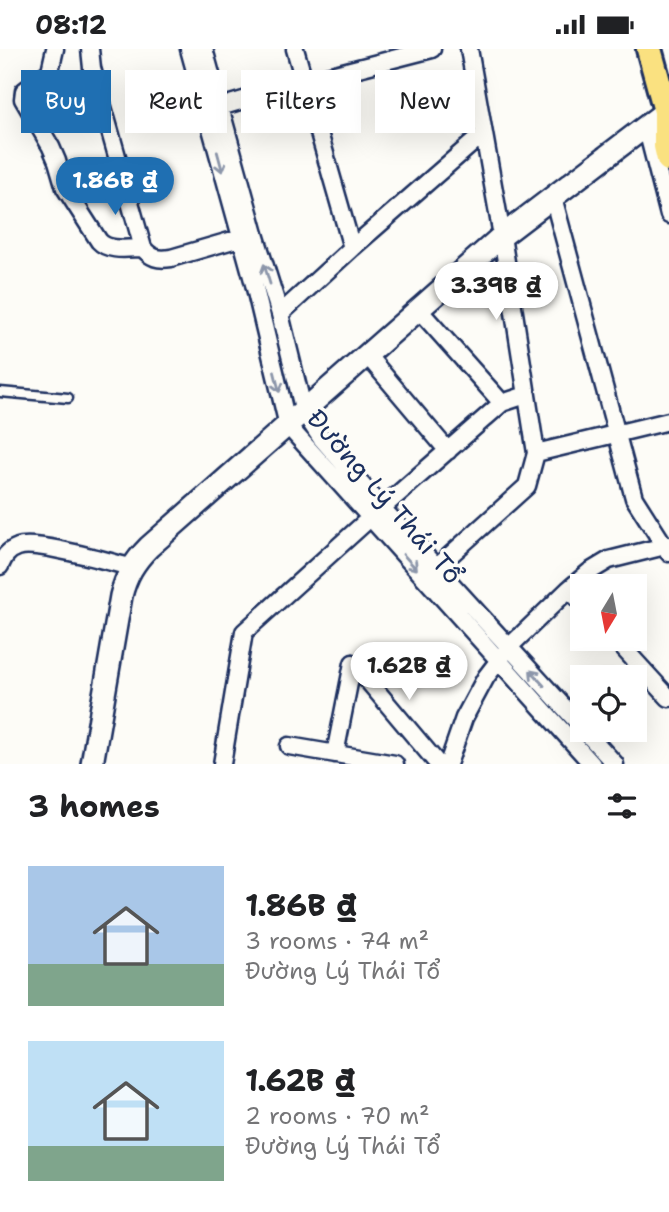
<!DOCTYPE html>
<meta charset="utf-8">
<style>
:root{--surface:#fff;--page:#f6f6f6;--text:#202124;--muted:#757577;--accent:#1f6fb2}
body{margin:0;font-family:"Shantell Sans",sans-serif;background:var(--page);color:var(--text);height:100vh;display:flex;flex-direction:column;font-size:26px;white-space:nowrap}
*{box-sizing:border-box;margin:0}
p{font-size:23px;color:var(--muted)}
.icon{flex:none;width:38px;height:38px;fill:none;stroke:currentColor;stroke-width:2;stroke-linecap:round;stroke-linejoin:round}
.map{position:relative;height:715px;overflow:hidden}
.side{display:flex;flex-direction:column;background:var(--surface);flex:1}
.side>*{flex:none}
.top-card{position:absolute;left:21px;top:21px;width:628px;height:63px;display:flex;gap:14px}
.needle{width:46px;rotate:190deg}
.buttons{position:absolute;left:570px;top:525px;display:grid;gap:14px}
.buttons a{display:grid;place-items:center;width:77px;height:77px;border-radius:0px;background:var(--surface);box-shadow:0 7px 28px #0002;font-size:35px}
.price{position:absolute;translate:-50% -60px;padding:0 16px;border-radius:24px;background:#fff;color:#222;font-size:23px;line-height:46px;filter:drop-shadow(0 2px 4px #0008)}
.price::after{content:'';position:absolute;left:50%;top:42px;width:21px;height:16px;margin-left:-10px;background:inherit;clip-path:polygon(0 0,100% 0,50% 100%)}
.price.active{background:var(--accent);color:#fff}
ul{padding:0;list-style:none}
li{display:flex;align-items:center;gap:21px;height:175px;padding:0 28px}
li span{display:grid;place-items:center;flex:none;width:196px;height:140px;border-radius:0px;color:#555}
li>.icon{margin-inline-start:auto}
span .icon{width:84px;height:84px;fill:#fffc;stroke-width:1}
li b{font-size:30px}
h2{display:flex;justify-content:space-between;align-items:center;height:84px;padding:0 28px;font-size:30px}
.chip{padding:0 24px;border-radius:0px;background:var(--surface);box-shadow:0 7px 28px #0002;font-size:24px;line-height:63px}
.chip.active{background:var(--accent);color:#fff}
.status{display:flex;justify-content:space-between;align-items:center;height:49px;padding:0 35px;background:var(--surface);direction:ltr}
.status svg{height:19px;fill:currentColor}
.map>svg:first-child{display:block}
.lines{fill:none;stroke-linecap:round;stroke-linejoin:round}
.lane-casing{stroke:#1b2f5e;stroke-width:13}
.street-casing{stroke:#1b2f5e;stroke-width:21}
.secondary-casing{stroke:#1b2f5e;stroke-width:26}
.primary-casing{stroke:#1b2f5e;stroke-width:30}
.lane{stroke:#fdfcf7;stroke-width:8}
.street{stroke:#fdfcf7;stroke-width:16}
.secondary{stroke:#fdfcf7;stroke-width:21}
.primary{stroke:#fae180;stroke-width:24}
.oneway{stroke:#8c96aa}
.labels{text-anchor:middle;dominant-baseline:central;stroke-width:7;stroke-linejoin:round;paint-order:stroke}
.street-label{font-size:26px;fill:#1b2f5e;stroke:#fdfcf7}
</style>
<div class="status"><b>08:12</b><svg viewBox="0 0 49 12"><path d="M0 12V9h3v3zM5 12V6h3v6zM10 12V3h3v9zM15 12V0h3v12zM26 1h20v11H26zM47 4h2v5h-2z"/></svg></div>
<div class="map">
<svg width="669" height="715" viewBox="0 0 669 715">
<rect width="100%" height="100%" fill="#fdfcf7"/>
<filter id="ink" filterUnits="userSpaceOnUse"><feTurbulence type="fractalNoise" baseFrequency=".0143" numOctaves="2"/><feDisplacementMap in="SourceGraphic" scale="14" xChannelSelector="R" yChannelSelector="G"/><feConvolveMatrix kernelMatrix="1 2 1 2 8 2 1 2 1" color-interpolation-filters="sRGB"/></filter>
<g filter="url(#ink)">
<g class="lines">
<defs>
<path id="lane" d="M 0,343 L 68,349"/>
<path id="street" d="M 55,0 L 50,22 L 24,42 L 23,50 L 51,98 L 57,112 L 65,139 L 99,192 C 109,203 129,199 143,199
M 90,0 L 92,19 L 143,199 C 151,209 158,211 171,209 L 240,189
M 189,0 L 254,235 L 288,377 L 592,715
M 204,0 L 255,185 L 280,265 L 304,363 L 321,389 L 382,459 L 583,679
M 295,0 L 352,199
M 220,58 L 304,33 L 432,0
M 646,77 L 669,166
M 553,148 L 634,449 L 669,504
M 419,261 L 502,354
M 280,265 L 352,199 L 484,84
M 367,306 L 448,402
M 536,404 L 669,372
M 382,459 L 502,354 L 526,346
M 0,517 C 4,508 7,502 18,498 C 35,491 109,513 131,518
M 436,519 L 527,437 L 536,404 L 502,187 L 469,0
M 569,540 L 583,555
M 615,590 L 669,649
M 353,614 L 438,715
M 584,681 L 615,715
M 289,697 L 395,715
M 335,705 L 353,614
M 222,715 L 244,583 L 370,469
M 448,715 L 464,669 L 486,628 L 509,598 L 569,540 L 589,523 L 609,511 L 669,496"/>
<path id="secondary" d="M 92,715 L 121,547 C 126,527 134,513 149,498 L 502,187 L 666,62"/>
<path id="primary" d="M 649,0 L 666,62 L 669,67
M 666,62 L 666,97 L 669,110"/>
</defs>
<use href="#lane" class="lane-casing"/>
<use href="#street" class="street-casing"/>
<use href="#secondary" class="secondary-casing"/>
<use href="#primary" class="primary-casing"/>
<use href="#lane" class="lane"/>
<use href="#street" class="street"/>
<use href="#secondary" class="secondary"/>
<use href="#primary" class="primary"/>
</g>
<defs><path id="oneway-shaft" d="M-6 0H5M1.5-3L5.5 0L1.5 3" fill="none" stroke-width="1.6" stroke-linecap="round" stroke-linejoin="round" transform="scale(1.75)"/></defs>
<g class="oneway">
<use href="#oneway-shaft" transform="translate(220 113) rotate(75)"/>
<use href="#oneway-shaft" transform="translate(267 225) rotate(-107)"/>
<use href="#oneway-shaft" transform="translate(277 333) rotate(76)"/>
<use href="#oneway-shaft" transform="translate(410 513) rotate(48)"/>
<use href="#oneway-shaft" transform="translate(537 629) rotate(-132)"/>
</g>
</g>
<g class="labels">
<g class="street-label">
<text transform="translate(385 447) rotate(49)">Đường Lý Thái Tổ</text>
</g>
</g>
</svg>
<div class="buttons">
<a><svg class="needle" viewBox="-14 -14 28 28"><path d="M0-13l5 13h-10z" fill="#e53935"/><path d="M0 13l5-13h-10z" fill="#757577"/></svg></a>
<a><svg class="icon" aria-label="locate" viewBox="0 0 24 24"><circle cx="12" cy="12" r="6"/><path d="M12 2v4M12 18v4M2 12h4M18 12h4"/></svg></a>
</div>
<b class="price active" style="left:115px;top:168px">1.86B ₫</b>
<b class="price" style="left:496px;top:273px">3.39B ₫</b>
<b class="price" style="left:409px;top:653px">1.62B ₫</b>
<div class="top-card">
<a class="chip active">Buy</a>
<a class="chip">Rent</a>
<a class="chip">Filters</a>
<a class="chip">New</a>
</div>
</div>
<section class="side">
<h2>3 homes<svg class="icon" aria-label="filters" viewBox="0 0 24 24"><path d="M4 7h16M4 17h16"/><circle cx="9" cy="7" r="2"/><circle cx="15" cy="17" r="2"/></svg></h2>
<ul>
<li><span style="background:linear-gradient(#a9c7e8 70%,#7fa58c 0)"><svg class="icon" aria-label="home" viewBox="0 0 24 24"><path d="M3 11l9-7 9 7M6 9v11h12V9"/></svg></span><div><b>1.86B ₫</b><p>3 rooms · 74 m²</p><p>Đường Lý Thái Tổ</p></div></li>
<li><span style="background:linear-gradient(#bfe0f5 75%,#7fa58c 0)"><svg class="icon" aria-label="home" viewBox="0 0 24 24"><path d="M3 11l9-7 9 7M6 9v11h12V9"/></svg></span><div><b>1.62B ₫</b><p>2 rooms · 70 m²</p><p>Đường Lý Thái Tổ</p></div></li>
</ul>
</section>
